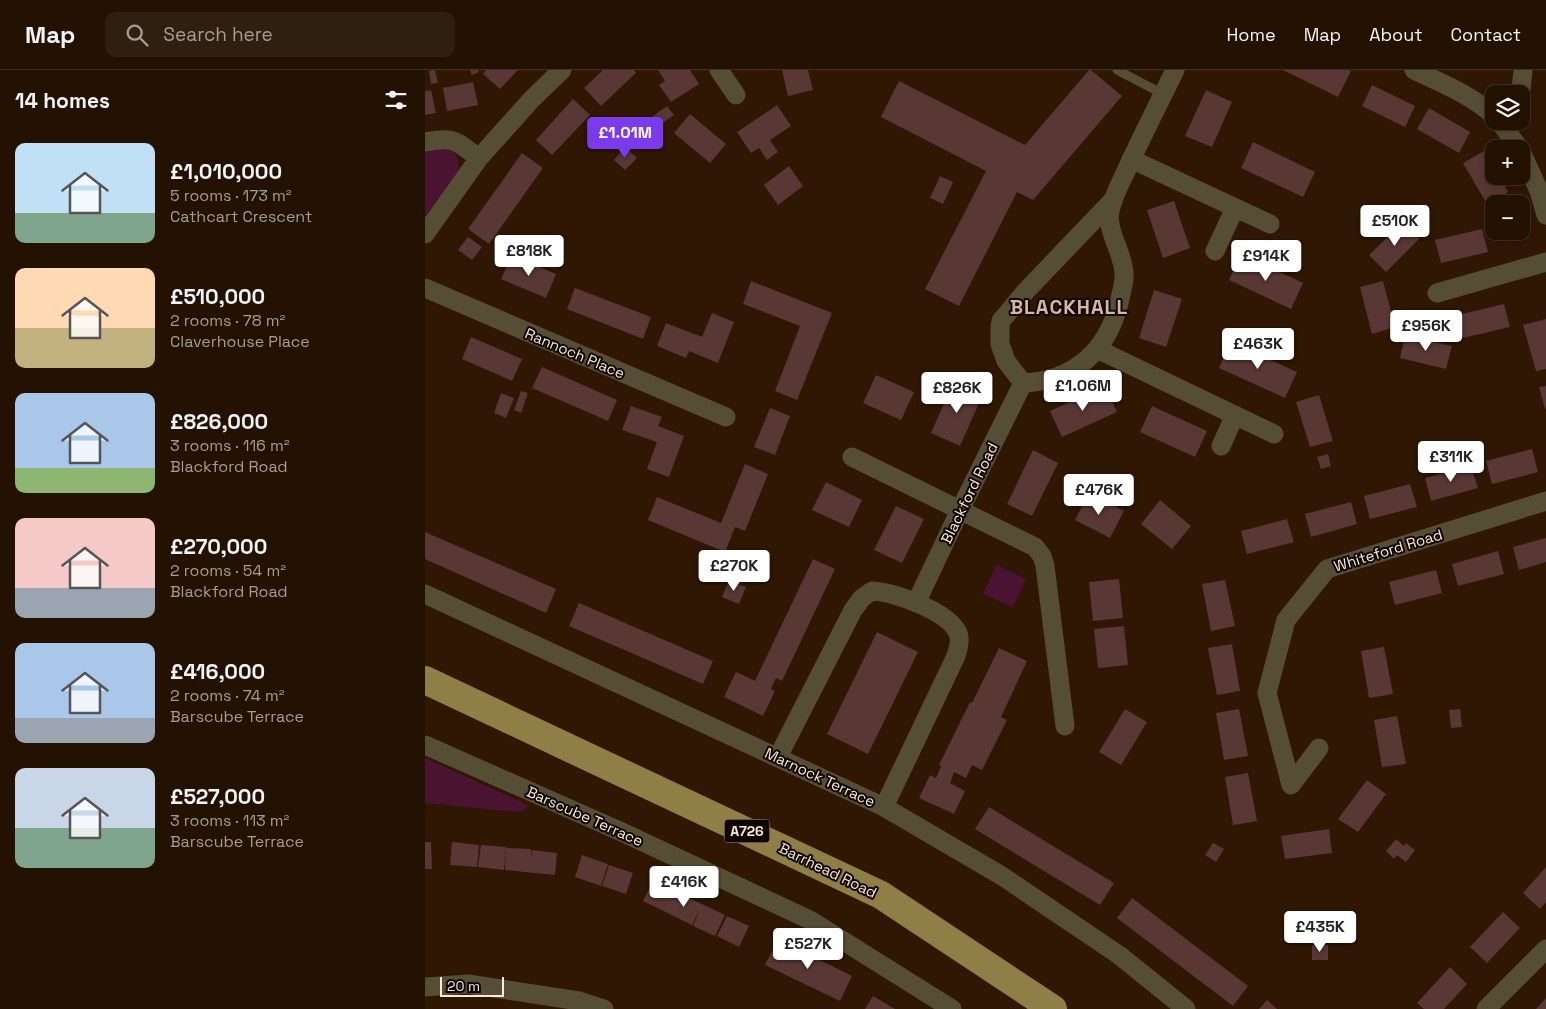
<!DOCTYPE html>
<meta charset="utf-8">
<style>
:root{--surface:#231102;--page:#2f1f11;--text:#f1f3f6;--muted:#a39d99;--line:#403124;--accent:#7c3aed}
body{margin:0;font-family:"Space Grotesk",sans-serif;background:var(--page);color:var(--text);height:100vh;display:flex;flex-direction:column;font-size:19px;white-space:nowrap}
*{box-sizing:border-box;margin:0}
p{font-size:16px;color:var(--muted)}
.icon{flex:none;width:28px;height:28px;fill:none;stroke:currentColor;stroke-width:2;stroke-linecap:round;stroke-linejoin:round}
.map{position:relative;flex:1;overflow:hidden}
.drawer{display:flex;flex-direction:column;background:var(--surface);width:425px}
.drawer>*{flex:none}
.tools{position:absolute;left:1060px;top:15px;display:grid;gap:10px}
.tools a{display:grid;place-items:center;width:45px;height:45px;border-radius:10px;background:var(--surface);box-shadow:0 2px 8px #0003,0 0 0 1px var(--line);font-size:25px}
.scale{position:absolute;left:15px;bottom:12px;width:64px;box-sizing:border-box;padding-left:5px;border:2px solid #fae9dc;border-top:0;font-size:14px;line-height:18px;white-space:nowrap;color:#fae9dc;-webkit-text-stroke:4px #0f0601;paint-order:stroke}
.price{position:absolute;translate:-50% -42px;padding:0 11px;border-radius:5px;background:#fff;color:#222;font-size:16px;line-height:32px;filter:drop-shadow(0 1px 2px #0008)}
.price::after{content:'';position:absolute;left:50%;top:30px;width:15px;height:11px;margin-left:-8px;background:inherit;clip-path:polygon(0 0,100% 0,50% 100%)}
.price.current{background:var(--accent);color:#fff}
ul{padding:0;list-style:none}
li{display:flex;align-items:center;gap:15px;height:125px;padding:0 15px}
li span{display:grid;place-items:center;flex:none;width:140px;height:100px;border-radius:10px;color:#555}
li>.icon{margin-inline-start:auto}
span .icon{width:60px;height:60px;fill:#fffc;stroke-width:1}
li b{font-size:21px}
h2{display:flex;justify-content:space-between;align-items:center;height:60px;padding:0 15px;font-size:21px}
header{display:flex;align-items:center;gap:30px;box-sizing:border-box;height:70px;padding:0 25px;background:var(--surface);border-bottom:1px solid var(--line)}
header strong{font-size:24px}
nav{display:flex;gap:28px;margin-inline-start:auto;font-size:18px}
.search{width:350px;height:45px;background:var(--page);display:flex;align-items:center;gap:12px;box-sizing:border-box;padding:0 18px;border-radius:10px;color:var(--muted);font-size:19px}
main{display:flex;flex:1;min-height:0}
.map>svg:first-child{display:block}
.green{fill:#4a1332}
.building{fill:#593734}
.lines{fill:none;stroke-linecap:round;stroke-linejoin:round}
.lane{stroke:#564e34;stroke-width:9}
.street{stroke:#564e34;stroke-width:19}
.primary{stroke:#8f7f47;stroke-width:28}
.labels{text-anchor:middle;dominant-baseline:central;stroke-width:4;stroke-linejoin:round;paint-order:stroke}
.shield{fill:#0f0601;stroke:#b4a59a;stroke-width:1}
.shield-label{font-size:14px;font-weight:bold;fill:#fae9dc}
.street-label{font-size:15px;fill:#fae9dc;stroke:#0f0601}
.district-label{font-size:20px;font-weight:bold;letter-spacing:1px;fill:#d7b79f;stroke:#0f0601}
</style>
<header>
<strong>Map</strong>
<div class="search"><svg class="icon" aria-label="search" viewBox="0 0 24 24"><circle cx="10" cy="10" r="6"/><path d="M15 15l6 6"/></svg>Search here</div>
<nav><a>Home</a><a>Map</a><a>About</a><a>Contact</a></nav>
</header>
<main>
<section class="drawer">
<h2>14 homes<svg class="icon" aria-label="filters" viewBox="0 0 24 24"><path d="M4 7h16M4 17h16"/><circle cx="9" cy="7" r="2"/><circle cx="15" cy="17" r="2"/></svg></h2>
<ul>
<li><span style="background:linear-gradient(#bfe0f5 70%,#7fa58c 0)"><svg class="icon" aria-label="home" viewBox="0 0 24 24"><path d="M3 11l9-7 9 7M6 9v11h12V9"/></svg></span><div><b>£1,010,000</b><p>5 rooms · 173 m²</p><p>Cathcart Crescent</p></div></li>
<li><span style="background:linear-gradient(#ffd9b3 60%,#c2b280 0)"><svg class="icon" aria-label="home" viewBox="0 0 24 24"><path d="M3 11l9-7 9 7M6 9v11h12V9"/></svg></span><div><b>£510,000</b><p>2 rooms · 78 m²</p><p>Claverhouse Place</p></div></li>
<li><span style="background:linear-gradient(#a9c7e8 75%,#8fb573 0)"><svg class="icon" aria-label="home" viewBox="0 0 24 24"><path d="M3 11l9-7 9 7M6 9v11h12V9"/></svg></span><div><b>£826,000</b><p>3 rooms · 116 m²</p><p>Blackford Road</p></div></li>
<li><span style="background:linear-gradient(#f6c9c9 70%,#9aa5b1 0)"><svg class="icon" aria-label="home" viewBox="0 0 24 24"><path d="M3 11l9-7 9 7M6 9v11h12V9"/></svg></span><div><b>£270,000</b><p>2 rooms · 54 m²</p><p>Blackford Road</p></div></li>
<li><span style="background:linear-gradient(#a9c7e8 75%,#9aa5b1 0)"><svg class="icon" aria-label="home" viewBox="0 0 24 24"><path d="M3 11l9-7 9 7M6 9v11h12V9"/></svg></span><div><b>£416,000</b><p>2 rooms · 74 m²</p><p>Barscube Terrace</p></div></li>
<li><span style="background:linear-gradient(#c9d6e8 60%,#7fa58c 0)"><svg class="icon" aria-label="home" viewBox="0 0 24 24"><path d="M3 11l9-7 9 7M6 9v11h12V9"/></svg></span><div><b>£527,000</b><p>3 rooms · 113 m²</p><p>Barscube Terrace</p></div></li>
</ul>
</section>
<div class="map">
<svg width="1121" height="939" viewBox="0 0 1121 939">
<rect width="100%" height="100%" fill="#2f1703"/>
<path class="green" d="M 13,77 L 27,80 C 33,87 35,92 33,101 L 0,146 L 0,80 Z
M 571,495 L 601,509 L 588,537 L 558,524 Z
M 0,688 L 105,736 L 94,742 L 0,733 Z"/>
<path class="building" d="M 10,0 L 13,13 L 6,14 L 4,1 Z
M 45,0 L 53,0 L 54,2 L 47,5 Z
M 61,0 L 93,0 L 75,19 L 58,4 Z
M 178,0 L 209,0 L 211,3 L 176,36 L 159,18 Z
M 233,0 L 265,0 L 274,14 L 246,32 L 234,15 L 240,11 Z
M 357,0 L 383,0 L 388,20 L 363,26 Z
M 664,0 L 666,0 L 697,26 L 608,130 L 592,122 L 534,236 L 500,219 L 561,101 L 456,47 L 474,11 L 600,75 Z
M 858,0 L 922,0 L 926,1 L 913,27 Z
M 48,12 L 53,35 L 22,41 L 18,18 Z
M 947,15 L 990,36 L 980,57 L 937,36 Z
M 6,20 L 11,43 L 0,45 L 0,21 Z
M 781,20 L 807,32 L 787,77 L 760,66 Z
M 148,29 L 165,45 L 127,85 L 111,70 Z
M 352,35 L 366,56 L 345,70 L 353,82 L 342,90 L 334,78 L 326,83 L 312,62 Z
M 242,36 L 249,45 L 231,58 L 224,49 Z
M 1004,38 L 1045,62 L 1034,83 L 992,59 Z
M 265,44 L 301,74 L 285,93 L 249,63 Z
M 828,72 L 890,102 L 878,127 L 816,98 Z
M 200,77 L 212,88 L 200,100 L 189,90 Z
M 1059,81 L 1069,98 L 1069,106 L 1074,106 L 1083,122 L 1062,134 L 1038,93 Z
M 97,83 L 118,98 L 64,174 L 43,159 Z
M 364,96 L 378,116 L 353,135 L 339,115 Z
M 515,106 L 528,112 L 518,134 L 505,128 Z
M 749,131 L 765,178 L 738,188 L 722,140 Z
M 979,151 L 995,168 L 961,202 L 944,185 Z
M 1057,159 L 1063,182 L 1016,193 L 1010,170 Z
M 43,167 L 57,177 L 47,190 L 33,180 Z
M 816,184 L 878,213 L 866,239 L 804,210 Z
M 87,185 L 131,204 L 121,228 L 76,209 Z
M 326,211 L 407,243 L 372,330 L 350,321 L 375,256 L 318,234 Z
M 958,211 L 970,257 L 947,264 L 935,217 Z
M 150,218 L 226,247 L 218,269 L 142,239 Z
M 729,220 L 757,229 L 741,277 L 714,268 Z
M 1079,234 L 1085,257 L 1038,268 L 1033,245 Z
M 287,243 L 309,252 L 293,293 L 264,281 L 261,288 L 232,276 L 241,253 L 277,267 Z
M 1121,249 L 1121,299 L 1111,301 L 1098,255 Z
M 980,265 L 1027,276 L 1021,299 L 975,288 Z
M 46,267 L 97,289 L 87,311 L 37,289 Z
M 806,272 L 872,302 L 860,328 L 794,298 Z
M 117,297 L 192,330 L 183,351 L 107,318 Z
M 451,305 L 489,322 L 476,350 L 438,333 Z
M 529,311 L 558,324 L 535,376 L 506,363 Z
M 680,316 L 692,342 L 637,367 L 625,341 Z
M 1121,316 L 1121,338 L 1120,339 L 1114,317 Z
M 96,321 L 103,323 L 96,343 L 89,340 Z
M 76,323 L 89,328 L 81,348 L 69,343 Z
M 894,325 L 908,371 L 885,377 L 871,332 Z
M 206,336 L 237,347 L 233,356 L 259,366 L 244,407 L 222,399 L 232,372 L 197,360 Z
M 727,336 L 782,361 L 770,387 L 715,362 Z
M 345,338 L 365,346 L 350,385 L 329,377 Z
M 1107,379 L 1113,402 L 1067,414 L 1061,391 Z
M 608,380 L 633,393 L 607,446 L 582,434 Z
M 903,384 L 906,396 L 896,399 L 892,387 Z
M 320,394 L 343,404 L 320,461 L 310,457 L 300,482 L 223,450 L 232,427 L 296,453 Z
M 1046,396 L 1053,418 L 1006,431 L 1000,408 Z
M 401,412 L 437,430 L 424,457 L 387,440 Z
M 985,414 L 992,437 L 945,449 L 939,426 Z
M 664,423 L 699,441 L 685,468 L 650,450 Z
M 735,430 L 766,456 L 747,479 L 716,454 Z
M 926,432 L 932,454 L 886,467 L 880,444 Z
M 471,436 L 499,449 L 477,493 L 449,480 Z
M 862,449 L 869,472 L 822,484 L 816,461 Z
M 0,462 L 131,519 L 121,543 L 0,489 Z
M 1121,468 L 1121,492 L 1094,500 L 1088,477 Z
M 1073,481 L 1079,504 L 1033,516 L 1027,494 Z
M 388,489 L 410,499 L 357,611 L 351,608 L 346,619 L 350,621 L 338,646 L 299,627 L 311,602 L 330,611 Z
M 1011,500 L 1017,523 L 970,535 L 964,512 Z
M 694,509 L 698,548 L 668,551 L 664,512 Z
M 800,510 L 810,556 L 786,561 L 777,514 Z
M 304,511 L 321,517 L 314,534 L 297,527 Z
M 154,533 L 288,591 L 278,614 L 144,556 Z
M 699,556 L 703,595 L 673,598 L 669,559 Z
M 452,562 L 493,582 L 443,684 L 402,664 Z
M 807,574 L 815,621 L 792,625 L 783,578 Z
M 959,577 L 968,624 L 944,628 L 936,581 Z
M 574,578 L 602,591 L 576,647 L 582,650 L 557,700 L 547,695 L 541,708 L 529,702 L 525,713 L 540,721 L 529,744 L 494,728 L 505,705 L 511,708 L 516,696 L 514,695 L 545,632 L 547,633 Z
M 700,639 L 722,652 L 696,695 L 674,682 Z
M 814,639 L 823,686 L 799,690 L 791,643 Z
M 1035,639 L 1037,657 L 1026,658 L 1024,640 Z
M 972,646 L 981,694 L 957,697 L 949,650 Z
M 823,703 L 832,751 L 808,755 L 800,707 Z
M 942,710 L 961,724 L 933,762 L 913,749 Z
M 564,737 L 689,813 L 675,835 L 550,759 Z
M 904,759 L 907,783 L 860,789 L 856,766 Z
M 971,769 L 979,776 L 981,773 L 990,780 L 981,792 L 972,785 L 969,789 L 961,781 Z
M 0,772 L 6,772 L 7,799 L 0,799 Z
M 27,772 L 54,775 L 52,797 L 25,795 Z
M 788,773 L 799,779 L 791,792 L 780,785 Z
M 56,775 L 81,777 L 79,800 L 53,797 Z
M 81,778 L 106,779 L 106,788 L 107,780 L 132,783 L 130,805 L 80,800 Z
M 157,785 L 183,794 L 176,816 L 150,807 Z
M 184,795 L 208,803 L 201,824 L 177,816 Z
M 1121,797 L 1121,832 L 1115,839 L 1098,823 Z
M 228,811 L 300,845 L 290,866 L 268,856 L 275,839 L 267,855 L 218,831 Z
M 707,828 L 823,916 L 808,936 L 692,848 Z
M 1078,842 L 1095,858 L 1062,893 L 1045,877 Z
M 302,846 L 324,856 L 314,877 L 292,866 Z
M 353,869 L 427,906 L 415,931 L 340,895 Z
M 887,875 L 903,875 L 903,890 L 887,890 Z
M 1025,897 L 1042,914 L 1019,939 L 999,939 L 992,933 Z
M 448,926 L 470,939 L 440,939 Z
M 1121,928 L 1121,939 L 1111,939 Z
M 842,930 L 852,939 L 834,939 Z"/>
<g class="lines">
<path class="lane" d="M 692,0 L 738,24"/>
<path class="street" d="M 294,0 L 311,25
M 989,0 C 1016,13 1047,25 1069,46
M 1093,24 L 1096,20 L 1098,0
M 1074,51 L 1095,79
M 0,72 C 30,66 30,71 54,88
M 1096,81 L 1114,121 L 1121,145
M 706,89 L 845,154
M 0,164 L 54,88 L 106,30 L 137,0
M 790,181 L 810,138
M 0,218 L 301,347
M 1012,223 L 1121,192
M 672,279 L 849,364
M 598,313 L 581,291 L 575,274 L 575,257 L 576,251 L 600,222 L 688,130
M 796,376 L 810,345
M 427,387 L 610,477 L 617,486 L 620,496 L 640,656
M 0,524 L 459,737 L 577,806 L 694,885 L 761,939
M 491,533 L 535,440 L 598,313 C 648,311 682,282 694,233 C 696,223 700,212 699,203 C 698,182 681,161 685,141 C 688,126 696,112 702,99 C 717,66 734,33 750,0
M 0,675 L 199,763 L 385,850 L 527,939
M 894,678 L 866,715 L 842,623 L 861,550 L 902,499 L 1121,431
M 353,687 L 428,540 L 437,528 L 447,521 C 469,522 523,541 533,563 C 536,570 533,580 531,586 L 459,737
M 0,917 L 43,914 L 154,931 L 179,939
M 1061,939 L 1121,879"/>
<path class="primary" d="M 0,610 L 456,825 L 628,939"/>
</g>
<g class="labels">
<rect class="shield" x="299.5" y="749.5" width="45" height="23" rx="4"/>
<g class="shield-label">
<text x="322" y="761">A726</text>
</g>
<g class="street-label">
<text transform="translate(150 283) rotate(23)">Rannoch Place</text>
<text transform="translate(544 423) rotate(-64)">Blackford Road</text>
<text transform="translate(963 480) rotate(-17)">Whiteford Road</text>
<text transform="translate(395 707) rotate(25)">Marnock Terrace</text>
<text transform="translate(160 746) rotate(24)">Barscube Terrace</text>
<text transform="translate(403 800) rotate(26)">Barrhead Road</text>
</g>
<g class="district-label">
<text x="644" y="237">BLACKHALL</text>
</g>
</g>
</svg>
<div class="tools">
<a><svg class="icon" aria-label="layers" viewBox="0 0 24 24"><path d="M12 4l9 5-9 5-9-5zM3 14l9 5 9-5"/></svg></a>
<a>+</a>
<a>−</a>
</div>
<div class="scale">20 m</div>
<b class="price current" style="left:200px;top:89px">£1.01M</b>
<b class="price" style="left:970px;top:177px">£510K</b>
<b class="price" style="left:104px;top:207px">£818K</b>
<b class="price" style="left:841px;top:212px">£914K</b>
<b class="price" style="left:1001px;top:282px">£956K</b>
<b class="price" style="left:833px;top:300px">£463K</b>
<b class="price" style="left:658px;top:342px">£1.06M</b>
<b class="price" style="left:532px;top:344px">£826K</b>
<b class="price" style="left:1026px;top:413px">£311K</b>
<b class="price" style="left:674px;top:446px">£476K</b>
<b class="price" style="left:309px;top:522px">£270K</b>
<b class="price" style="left:259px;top:838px">£416K</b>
<b class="price" style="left:895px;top:883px">£435K</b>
<b class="price" style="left:383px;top:900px">£527K</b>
</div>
</main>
